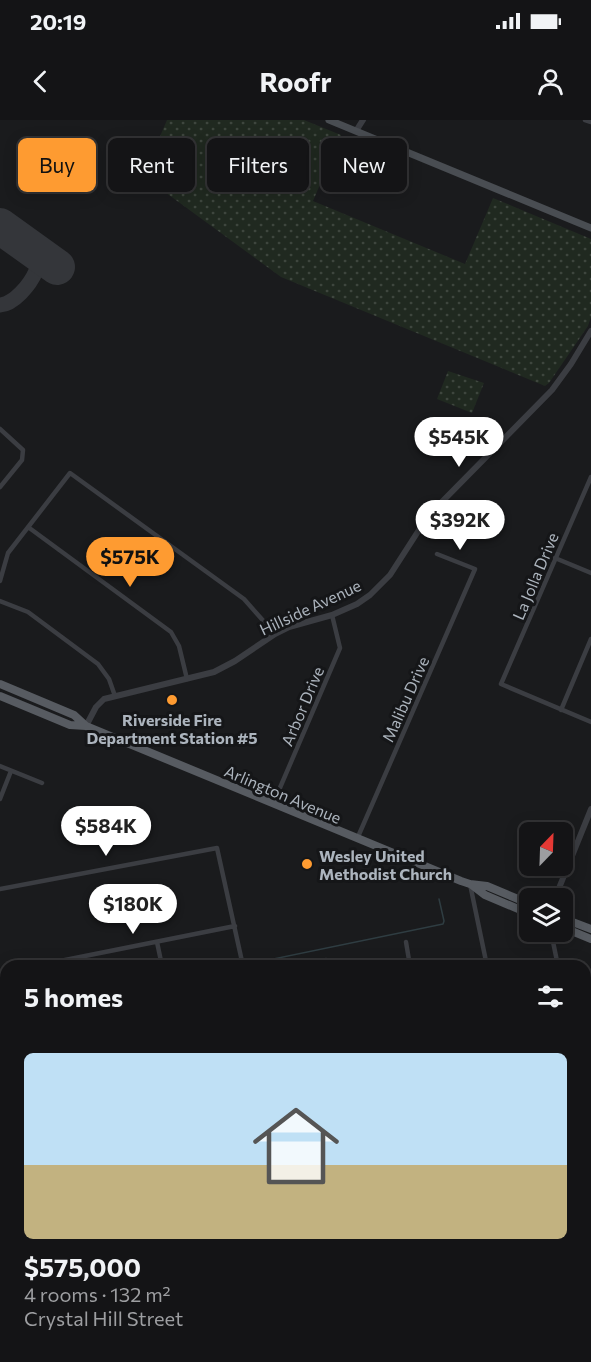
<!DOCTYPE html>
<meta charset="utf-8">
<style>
:root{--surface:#141416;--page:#1d1d1f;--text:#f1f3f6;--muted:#9d9ea1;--line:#333335;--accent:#fe9b31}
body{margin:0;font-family:Commissioner,sans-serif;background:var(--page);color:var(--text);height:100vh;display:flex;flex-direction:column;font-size:22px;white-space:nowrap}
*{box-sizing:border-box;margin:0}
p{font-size:20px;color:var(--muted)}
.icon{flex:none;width:33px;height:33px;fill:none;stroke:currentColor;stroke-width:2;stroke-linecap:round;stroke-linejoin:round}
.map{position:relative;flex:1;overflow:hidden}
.sheet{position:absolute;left:0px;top:840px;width:591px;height:402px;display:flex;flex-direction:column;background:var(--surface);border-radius:18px 18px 0 0;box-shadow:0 3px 15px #0003,0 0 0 2px var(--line)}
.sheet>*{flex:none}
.banner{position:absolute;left:18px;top:18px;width:555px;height:54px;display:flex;gap:12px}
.needle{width:39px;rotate:23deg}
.controls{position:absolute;left:519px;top:702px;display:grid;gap:12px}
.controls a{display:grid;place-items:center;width:54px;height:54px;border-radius:9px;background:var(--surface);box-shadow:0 3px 15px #0003,0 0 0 2px var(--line);font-size:30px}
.price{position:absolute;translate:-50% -51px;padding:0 14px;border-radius:21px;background:#fff;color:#222;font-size:20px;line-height:39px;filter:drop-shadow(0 2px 3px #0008)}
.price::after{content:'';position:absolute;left:50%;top:36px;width:18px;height:14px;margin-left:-9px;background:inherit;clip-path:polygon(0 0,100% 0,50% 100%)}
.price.selected{background:var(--accent);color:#111}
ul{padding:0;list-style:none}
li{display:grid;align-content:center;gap:12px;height:318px;padding:0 24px}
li+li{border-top:2px solid var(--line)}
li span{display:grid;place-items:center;height:186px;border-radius:9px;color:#555}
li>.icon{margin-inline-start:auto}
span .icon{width:108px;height:108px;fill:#fffc;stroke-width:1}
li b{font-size:26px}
h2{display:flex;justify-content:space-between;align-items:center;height:72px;padding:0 24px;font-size:26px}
.chip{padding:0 21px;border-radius:9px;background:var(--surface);box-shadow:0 3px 15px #0003,0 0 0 2px var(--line);font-size:21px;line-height:54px}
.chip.selected{background:var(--accent);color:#111}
.status{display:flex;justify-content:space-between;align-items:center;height:42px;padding:0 30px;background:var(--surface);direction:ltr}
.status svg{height:16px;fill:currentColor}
header{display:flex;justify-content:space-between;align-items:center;height:78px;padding:0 24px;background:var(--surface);font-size:27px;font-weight:700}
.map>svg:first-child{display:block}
.grass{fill:url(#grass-dots)}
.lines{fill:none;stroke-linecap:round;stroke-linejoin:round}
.stream{stroke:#2f3d42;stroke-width:1.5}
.taxiway{stroke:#34363a;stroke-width:15}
.runway{stroke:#34363a;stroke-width:36}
.minor{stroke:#3b3d42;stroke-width:4.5}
.tertiary{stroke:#3b3d42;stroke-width:6}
.secondary{stroke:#494d52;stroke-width:7}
.primary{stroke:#575b61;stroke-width:8}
.poi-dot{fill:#fe9b31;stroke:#151618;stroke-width:2}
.labels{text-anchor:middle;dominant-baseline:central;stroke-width:6;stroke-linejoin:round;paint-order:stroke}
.street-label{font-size:16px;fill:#acb4bd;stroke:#151618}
.poi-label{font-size:16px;font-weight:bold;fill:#acb4bd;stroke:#151618}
</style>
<div class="status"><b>20:19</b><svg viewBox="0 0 49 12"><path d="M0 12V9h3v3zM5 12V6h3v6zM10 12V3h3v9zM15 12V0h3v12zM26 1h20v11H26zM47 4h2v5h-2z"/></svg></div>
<header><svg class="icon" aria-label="back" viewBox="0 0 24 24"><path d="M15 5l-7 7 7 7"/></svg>Roofr<svg class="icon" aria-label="person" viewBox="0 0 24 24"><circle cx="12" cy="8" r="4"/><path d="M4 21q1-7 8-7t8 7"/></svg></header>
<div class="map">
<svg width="591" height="1242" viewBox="0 0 591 1242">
<defs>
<pattern id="grass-dots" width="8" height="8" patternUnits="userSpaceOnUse" patternTransform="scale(1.5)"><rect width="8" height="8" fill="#202920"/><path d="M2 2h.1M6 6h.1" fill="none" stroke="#3e463e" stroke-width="1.8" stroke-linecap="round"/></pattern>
</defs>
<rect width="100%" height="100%" fill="#1a1b1d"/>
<path class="grass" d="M 167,0 L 304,0 L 341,15 L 313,81 L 465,144 L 493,78 L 591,119 L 591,197 L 588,206 L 549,263 L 545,266 L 281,157 L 143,56 Z
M 448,251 L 484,263 L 472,293 L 437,279 Z"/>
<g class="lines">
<path class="stream" d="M 249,844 L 443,804 L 444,801 L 439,779
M 236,846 L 237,846
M 0,1062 L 6,1061"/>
<path class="taxiway" d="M 0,185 C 14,184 30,165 36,151 C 38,146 36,137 35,131"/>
<path class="runway" d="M 0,106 L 57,147"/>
<path class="minor" d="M 585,0 L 591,2
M 0,309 L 23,330 L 22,340 L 0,367
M 591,357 L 501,564 L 591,602
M 28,407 L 171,512 L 179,526 L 187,559
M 555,438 L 591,453
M 0,461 L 8,433 L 70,353 L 244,479 L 275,514
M 0,481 L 28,492 L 98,544 L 109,559 L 115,576
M 561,590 L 591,519
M 0,646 L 42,663
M 0,679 L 11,651
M 273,684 L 340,528 L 332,495
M 357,719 L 475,449 L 437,434
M 470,764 L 487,846
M 0,769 L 217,728 L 243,846
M 551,812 L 558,846
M 157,822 L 162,846
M 406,822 L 410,846
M 326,840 L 327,846
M 35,846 L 235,806
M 0,853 L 6,852
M 0,913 L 6,912
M 0,944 L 6,974
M 585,985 L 591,1016
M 0,1100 L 6,1099
M 92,1236 L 93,1242
M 161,1236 L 162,1242
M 236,1236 L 237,1242
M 321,1236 L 322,1242
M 404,1236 L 405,1242
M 486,1236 L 487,1242
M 565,1236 L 566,1242"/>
<path class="tertiary" d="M 356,11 L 363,0
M 86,606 L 96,587 L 104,579 L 214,552 L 235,541 L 275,514 L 289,507 L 332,495 L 357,484 L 370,475 L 390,455 L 428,396 L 552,270 L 571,244 L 591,211
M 555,778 L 591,689"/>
<path class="secondary" d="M 329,0 L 591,108
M 585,1119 L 591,1118
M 0,1133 L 6,1162
M 0,1235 L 6,1234
M 21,1236 L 22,1242"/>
<path class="primary" d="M 0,564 L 74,595 L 86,606
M 0,576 L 70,605 L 86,606 L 461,761 L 470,764 L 487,766 L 530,784
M 472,765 L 485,775 L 530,794
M 562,798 L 591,809
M 562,807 L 591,819"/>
</g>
<g class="poi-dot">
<circle cx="172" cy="580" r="6"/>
<circle cx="307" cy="744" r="6"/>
</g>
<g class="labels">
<g class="street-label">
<text transform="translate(535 456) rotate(-67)">La Jolla Drive</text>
<text transform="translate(310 487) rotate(-25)">Hillside Avenue</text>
<text transform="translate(405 579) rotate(-66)">Malibu Drive</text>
<text transform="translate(302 586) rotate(-67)">Arbor Drive</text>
<text transform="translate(283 674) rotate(23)">Arlington Avenue</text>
</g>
<g class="poi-label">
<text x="172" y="599">Riverside Fire<tspan x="172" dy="18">Department Station #5</tspan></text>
<text x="319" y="735" text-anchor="start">Wesley United<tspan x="319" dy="18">Methodist Church</tspan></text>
</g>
</g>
</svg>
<div class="controls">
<a><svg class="needle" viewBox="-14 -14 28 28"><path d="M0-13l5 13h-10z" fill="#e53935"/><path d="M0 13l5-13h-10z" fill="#9d9ea1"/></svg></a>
<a><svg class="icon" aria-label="layers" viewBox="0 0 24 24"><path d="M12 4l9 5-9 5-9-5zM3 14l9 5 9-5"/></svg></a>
</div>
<b class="price" style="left:459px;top:348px">$545K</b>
<b class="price" style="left:460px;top:431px">$392K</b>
<b class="price selected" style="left:130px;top:468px">$575K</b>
<b class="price" style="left:106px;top:737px">$584K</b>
<b class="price" style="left:133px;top:815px">$180K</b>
<div class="banner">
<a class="chip selected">Buy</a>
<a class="chip">Rent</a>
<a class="chip">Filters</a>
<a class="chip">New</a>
</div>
<section class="sheet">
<h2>5 homes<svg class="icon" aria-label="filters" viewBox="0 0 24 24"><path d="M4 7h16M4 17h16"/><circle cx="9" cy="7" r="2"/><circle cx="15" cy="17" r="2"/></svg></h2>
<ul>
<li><span style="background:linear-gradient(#bfe0f5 60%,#c2b280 0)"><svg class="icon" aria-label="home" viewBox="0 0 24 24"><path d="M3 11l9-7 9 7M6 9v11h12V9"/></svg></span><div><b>$575,000</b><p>4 rooms · 132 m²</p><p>Crystal Hill Street</p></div></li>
</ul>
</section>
</div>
